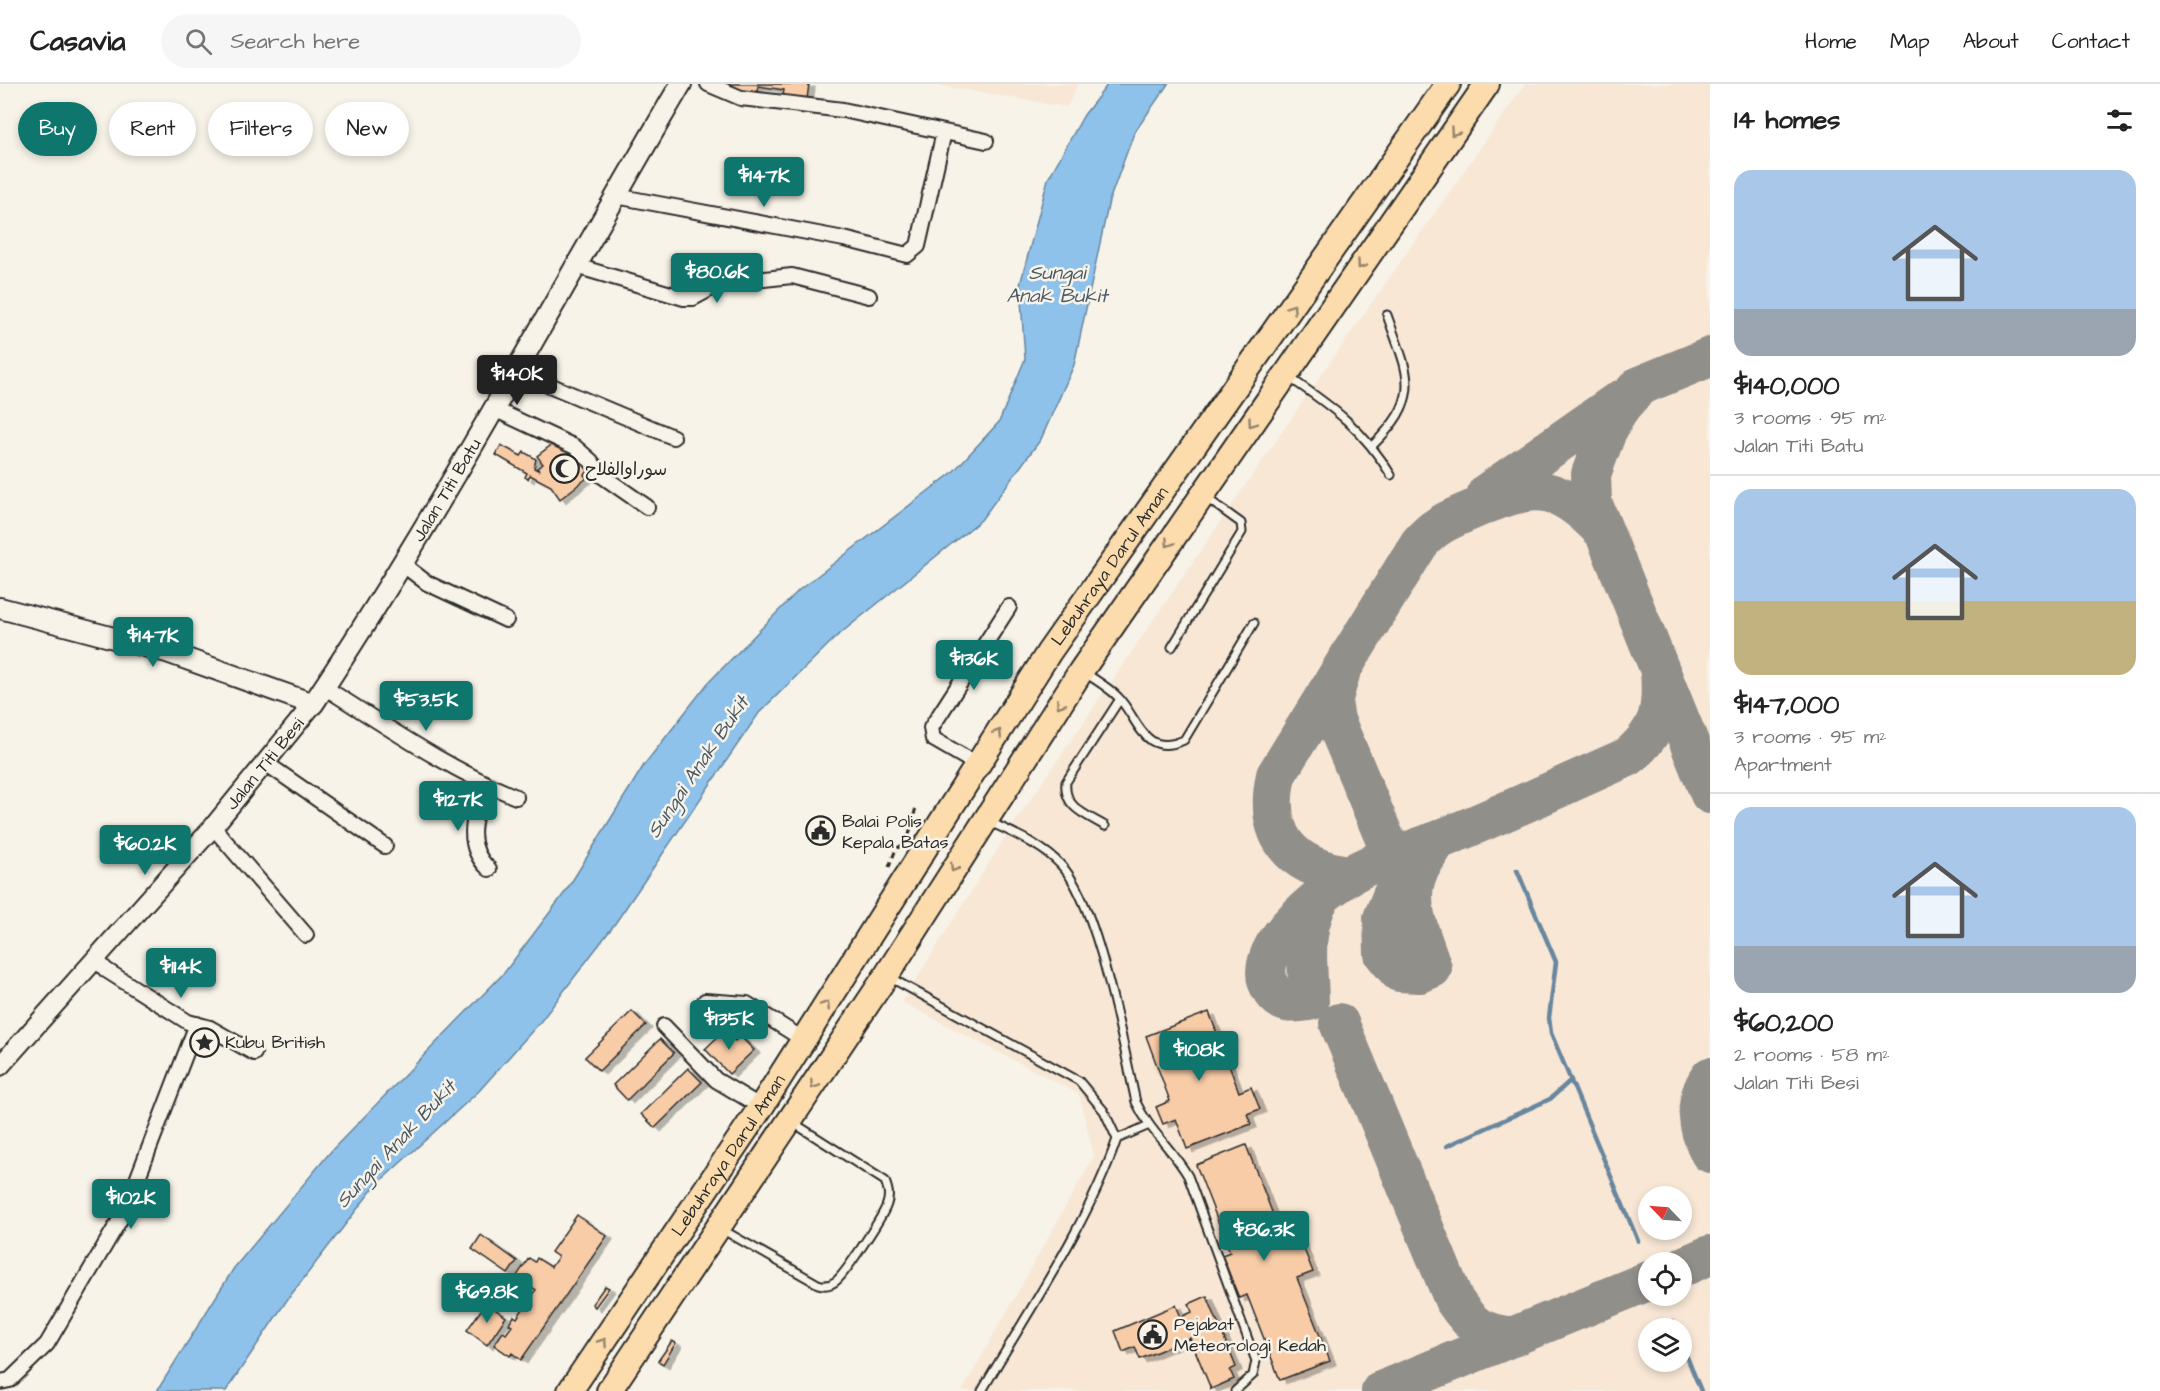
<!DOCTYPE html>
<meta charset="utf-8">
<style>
:root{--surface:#fff;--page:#f6f6f6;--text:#222;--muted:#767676;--line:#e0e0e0;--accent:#0f766e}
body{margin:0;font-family:"Architects Daughter","Playpen Sans Arabic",sans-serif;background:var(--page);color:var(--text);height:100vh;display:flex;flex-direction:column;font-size:22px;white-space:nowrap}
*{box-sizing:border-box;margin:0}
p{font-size:20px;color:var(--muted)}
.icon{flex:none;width:33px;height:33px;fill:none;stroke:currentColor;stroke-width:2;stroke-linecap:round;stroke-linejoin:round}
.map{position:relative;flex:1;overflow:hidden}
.side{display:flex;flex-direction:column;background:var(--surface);width:450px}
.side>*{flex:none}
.guide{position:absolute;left:18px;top:18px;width:570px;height:54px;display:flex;gap:12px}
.needle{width:39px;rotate:295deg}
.controls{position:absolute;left:1638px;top:1102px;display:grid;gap:12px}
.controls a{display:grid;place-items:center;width:54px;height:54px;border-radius:50%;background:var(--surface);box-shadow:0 3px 9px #0003;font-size:30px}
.price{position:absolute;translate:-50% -51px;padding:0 14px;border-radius:6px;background:var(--accent);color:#fff;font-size:20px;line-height:39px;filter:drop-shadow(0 2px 3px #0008)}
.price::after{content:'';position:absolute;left:50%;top:36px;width:18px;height:14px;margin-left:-9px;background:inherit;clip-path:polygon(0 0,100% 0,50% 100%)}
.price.active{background:#222;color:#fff}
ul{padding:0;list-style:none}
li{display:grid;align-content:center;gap:12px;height:318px;padding:0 24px}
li+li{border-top:2px solid var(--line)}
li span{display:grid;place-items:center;height:186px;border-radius:18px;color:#555}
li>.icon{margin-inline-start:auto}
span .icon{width:108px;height:108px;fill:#fffc;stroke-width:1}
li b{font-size:26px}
h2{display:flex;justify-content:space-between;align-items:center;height:72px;padding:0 24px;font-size:26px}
.tag{padding:0 21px;border-radius:27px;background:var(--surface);box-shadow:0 3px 9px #0003;font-size:21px;line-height:54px}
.tag.active{background:var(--accent);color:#fff}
header{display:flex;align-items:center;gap:36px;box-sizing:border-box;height:84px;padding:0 30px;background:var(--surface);border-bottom:2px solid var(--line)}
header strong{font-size:28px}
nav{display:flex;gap:33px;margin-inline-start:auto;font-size:21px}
.search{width:420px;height:54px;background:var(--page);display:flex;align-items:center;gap:15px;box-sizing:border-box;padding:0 21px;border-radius:33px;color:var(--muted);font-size:22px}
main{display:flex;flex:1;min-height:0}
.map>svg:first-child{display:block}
.built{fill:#f8e7d5;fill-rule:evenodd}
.water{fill:#8fc2eb;stroke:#67869e;stroke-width:1.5}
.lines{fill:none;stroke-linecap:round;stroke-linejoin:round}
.stream{stroke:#67869e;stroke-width:4.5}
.taxiway{stroke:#918f8a;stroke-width:40}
.building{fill:#f9cca8;stroke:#2b2b2b;stroke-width:1.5;filter:url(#shadow)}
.service-casing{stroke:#2b2b2b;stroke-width:11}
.minor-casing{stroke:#2b2b2b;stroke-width:18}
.tertiary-casing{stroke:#2b2b2b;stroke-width:22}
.secondary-casing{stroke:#2b2b2b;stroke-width:24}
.trunk-casing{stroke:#2b2b2b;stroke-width:28}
.path{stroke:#2b2b2b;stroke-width:3;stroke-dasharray:6 4.5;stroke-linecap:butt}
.service{stroke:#f7f3e8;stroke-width:7}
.minor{stroke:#f7f3e8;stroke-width:14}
.tertiary{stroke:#f7f3e8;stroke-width:18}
.secondary{stroke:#f7f3e8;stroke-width:20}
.trunk{stroke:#fcdcac;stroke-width:24}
.oneway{stroke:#94846c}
.labels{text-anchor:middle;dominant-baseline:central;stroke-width:5;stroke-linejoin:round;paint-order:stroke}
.poi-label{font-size:18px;fill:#2b2b2b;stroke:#f7f3e8;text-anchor:start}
.street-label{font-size:18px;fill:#2b2b2b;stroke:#f7f3e8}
.water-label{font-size:20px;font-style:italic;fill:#495865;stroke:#f7f3e8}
</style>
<header>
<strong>Casavia</strong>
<div class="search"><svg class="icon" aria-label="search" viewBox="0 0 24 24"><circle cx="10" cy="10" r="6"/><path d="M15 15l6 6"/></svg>Search here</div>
<nav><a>Home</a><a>Map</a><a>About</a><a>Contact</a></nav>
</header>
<main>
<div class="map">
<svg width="1710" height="1307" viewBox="0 0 1710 1307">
<defs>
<filter id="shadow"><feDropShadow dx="6" dy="3.5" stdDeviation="0" flood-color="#0004"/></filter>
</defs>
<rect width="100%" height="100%" fill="#f7f3e8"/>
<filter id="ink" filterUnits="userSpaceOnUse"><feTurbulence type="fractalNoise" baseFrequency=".0167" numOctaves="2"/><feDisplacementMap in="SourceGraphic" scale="12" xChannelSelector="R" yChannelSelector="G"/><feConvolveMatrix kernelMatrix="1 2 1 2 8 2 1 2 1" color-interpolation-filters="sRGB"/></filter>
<g filter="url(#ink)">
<path class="built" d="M 931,0 L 1078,0 L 1067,23 Z
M 1525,0 L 1710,0 L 1710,1307 L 962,1307 L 1094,1072 L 1079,1010 L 902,918 L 1009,747 L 1310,307 ZM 1648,1113 L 1682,1113 L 1682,1146 L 1648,1146 ZM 1648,1179 L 1682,1179 L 1682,1212 L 1648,1212 ZM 1648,1245 L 1682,1245 L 1682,1278 L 1648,1278 Z"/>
<path class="water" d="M 1108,0 L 1168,0 L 1134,49 L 1109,117 L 1074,281 L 1041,355 L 981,436 L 836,553 L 759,629 L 614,841 L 541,937 L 479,1007 L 375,1102 L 287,1216 L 226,1307 L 157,1307 L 234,1184 L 332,1066 L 504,889 L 566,807 L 644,681 L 708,599 L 799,506 L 953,388 L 999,338 L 1025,275 L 1020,201 L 1048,95 L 1084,31 Z"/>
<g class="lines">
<path class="stream" d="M 1517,786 L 1556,878 L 1549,934 L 1551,949 L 1638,1157
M 1447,1062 L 1550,1015 L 1571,996
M 1672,1238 L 1675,1245
M 1682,1261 L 1701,1307"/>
<path class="taxiway" d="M 1710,273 L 1639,302 L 1621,322 L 1607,347 L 1591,390 L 1592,418 L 1710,710
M 1487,409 L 1620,316
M 1340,590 L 1332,618 L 1335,636 L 1393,774 L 1399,800
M 1437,757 C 1430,768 1420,781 1416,793 C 1406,823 1423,856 1432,884 L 1420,889 L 1399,888 L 1384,870 L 1383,834 L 1392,812 Z
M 1349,791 C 1290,784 1263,751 1276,691 L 1419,460 C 1434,441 1451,435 1472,426 C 1535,400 1553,396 1603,447
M 1321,812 C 1301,847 1308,878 1309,917 C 1294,919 1283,922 1273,908 C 1243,869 1319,812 1347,793 C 1373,776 1408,769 1436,757 C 1501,731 1564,701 1628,673 C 1660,646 1663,626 1660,587
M 1339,939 L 1454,1216 C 1472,1243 1481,1249 1513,1253
M 1710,993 C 1693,1017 1697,1044 1710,1069
M 1682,1183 L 1710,1171
M 1381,1307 L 1648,1197"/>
</g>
<path class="building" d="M 724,0 L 809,0 L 807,15 L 783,12 L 784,6 L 758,2 L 757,9 L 723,4 Z
M 558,356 L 575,379 L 582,375 L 590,386 L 584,391 L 587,394 L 560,415 L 551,402 L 530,391 L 528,395 L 525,393 L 527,389 L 496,371 L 501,361 L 521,372 L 524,368 L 536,375 L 534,384 L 540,387 L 537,384 L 543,380 L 537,372 Z
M 632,927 L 646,941 L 599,987 L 585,973 Z
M 1209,928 L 1239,1008 L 1251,1003 L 1260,1025 L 1247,1030 L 1251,1040 L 1187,1065 L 1176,1035 L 1163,1040 L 1156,1023 L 1170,1017 L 1146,952 Z
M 725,946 L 735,957 L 740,952 L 754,966 L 729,990 L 705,965 Z
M 660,955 L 674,969 L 627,1016 L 613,1001 Z
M 688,984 L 702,998 L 655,1044 L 641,1030 Z
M 1246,1061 L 1279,1146 L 1294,1140 L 1313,1188 L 1297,1194 L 1330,1277 L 1280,1296 L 1247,1211 L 1239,1214 L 1222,1171 L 1230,1168 L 1196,1081 Z
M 577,1131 L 607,1152 L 521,1276 L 512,1269 L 510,1272 L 494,1261 L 503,1248 L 506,1250 L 512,1242 L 509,1240 L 514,1232 L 517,1234 L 523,1225 L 520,1223 L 536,1206 L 524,1198 L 519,1204 L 512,1199 L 529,1174 L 535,1178 L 537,1174 L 551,1183 L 558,1173 L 551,1168 Z
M 481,1151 L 517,1177 L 508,1190 L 472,1165 Z
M 605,1202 L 609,1204 L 595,1223 L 592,1220 Z
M 1207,1212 L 1236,1283 L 1230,1286 L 1234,1295 L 1211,1305 L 1190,1254 L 1140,1275 L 1135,1263 L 1123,1268 L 1115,1247 L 1176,1221 L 1181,1233 L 1192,1228 L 1189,1220 Z
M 486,1219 L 506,1233 L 487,1261 L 467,1246 Z
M 672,1257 L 676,1259 L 663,1280 L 658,1277 Z"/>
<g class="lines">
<defs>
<path id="service" d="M 1290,294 C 1333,323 1364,346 1391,391
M 1373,361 C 1424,311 1408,291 1387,231
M 1172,563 L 1242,448 L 1241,439 L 1205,413
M 1084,588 C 1095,596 1108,603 1118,613 C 1139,635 1143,674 1184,656 L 1254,539
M 990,738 C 1013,749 1042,761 1060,780 C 1098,817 1123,962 1136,1018 C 1150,1048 1171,1063 1188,1092 L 1256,1277 L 1253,1291 L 1235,1307
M 1105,742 C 1087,731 1063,724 1066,698 L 1120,615
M 889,893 L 1079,997 L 1104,1027 L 1117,1055 C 1088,1140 1027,1229 982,1307
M 1117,1055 L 1147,1042
M 723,1146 L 818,1200 C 824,1202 831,1201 836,1197 C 845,1190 884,1131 887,1120 C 890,1111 888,1105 885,1097 L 792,1038"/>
<path id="minor" d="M 708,0 L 741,14 L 843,26 L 986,57
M 616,112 L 844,155 L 907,171 L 918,162 L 944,48
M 576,182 L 684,214 L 693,214 L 719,200 L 792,192 L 869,212
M 516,287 L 673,353
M 494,325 L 575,363 L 591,377 L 601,391 L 647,423
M 401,479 L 427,499 L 506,536
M 324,603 C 386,642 448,685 516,713
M 267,680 L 385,762
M 978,681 L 933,655 L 931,644 L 1009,523
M 486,701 C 474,730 463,761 489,785
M 213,743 L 306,851
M 95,874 L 106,886 L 188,938 L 210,944 L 254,969
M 705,917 L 747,920 L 804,956
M 664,942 L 716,996 L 761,1023
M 0,1298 L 10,1296 L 47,1260 L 125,1127 L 197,940"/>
<g id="tertiary">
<path id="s1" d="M 0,982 L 213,743 L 313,620"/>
</g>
<g id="secondary">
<path id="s2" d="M 0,524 L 167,568 L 313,620 C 446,420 559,207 681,0"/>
</g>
<g id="trunk">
<path id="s3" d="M 570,1307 L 761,1023 L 1049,568 L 1448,0"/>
<path d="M 609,1307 L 886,892 L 1081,587 L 1487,0"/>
</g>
</defs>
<use href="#service" class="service-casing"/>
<use href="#minor" class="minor-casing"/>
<use href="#tertiary" class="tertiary-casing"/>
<use href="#secondary" class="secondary-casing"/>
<use href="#trunk" class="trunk-casing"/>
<path class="path" d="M 909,751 L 916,723
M 889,783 L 896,765 L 905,759"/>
<use href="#service" class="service"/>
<use href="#minor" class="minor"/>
<use href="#tertiary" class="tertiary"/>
<use href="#secondary" class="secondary"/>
<use href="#trunk" class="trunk"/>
</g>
<defs><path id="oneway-chevron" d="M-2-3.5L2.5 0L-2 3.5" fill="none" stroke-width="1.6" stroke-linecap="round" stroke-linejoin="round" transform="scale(1.5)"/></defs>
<g class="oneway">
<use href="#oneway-chevron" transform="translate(1454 48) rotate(125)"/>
<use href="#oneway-chevron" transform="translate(1361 181) rotate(125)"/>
<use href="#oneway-chevron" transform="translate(1292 224) rotate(-55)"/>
<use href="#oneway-chevron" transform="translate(1252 339) rotate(125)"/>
<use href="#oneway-chevron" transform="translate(1169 459) rotate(124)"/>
<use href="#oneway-chevron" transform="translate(1060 620) rotate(123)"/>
<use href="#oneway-chevron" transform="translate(998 649) rotate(-58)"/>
<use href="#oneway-chevron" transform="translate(954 784) rotate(122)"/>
<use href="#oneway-chevron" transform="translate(826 921) rotate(-57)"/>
<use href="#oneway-chevron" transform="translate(814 1001) rotate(123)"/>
<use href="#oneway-chevron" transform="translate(603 1258) rotate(-56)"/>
</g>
</g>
<defs>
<symbol id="mosque-ring" viewBox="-11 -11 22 22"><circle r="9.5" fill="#f7f3e8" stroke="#2b2b2b" stroke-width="1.5"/><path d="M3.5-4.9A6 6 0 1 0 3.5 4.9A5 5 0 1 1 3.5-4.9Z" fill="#2b2b2b"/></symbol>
<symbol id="civic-ring" viewBox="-11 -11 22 22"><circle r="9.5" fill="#f7f3e8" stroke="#2b2b2b" stroke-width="1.5"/><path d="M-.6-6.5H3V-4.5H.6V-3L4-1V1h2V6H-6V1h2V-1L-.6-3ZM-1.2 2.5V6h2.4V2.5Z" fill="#2b2b2b"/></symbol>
<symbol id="sight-ring" viewBox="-11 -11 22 22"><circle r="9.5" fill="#f7f3e8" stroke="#2b2b2b" stroke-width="1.5"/><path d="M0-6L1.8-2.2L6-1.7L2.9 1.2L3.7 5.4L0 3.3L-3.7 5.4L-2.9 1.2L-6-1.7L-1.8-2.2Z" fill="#2b2b2b"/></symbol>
</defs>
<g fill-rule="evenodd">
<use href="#mosque-ring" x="548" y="368" width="33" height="33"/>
<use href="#civic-ring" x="804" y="730" width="33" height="33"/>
<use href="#sight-ring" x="188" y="942" width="33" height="33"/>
<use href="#civic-ring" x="1136" y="1234" width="33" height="33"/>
</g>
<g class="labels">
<g class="poi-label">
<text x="585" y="385">سوراوالفلاح</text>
<text x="842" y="737">Balai Polis<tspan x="842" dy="21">Kepala Batas</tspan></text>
<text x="225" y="958">Kubu British</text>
<text x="1174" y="1240">Pejabat<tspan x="1174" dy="21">Meteorologi Kedah</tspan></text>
</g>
<g class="street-label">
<text stroke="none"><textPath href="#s2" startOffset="580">Jalan Titi Batu</textPath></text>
<text stroke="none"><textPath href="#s3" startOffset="986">Lebuhraya Darul Aman</textPath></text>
<text stroke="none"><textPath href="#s1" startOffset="402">Jalan Titi Besi</textPath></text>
<text stroke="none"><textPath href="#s3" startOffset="284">Lebuhraya Darul Aman</textPath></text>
</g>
<g class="water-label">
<text x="1057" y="189">Sungai<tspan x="1057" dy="23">Anak Bukit</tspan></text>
<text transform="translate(698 683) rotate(-56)">Sungai Anak Bukit</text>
<text transform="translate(396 1060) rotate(-47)">Sungai Anak Bukit</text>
</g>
</g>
</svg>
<div class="controls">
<a><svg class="needle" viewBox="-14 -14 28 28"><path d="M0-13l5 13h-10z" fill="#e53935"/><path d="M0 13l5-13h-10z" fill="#767676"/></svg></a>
<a><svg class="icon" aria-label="locate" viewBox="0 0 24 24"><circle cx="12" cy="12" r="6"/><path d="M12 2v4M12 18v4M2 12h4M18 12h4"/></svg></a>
<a><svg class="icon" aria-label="layers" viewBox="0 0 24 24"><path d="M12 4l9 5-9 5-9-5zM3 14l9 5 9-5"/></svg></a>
</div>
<b class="price" style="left:764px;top:124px">$147K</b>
<b class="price" style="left:717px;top:220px">$80.6K</b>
<b class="price active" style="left:517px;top:322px">$140K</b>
<b class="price" style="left:153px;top:584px">$147K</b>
<b class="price" style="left:974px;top:607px">$136K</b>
<b class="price" style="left:426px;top:648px">$53.5K</b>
<b class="price" style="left:458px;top:748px">$127K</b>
<b class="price" style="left:145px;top:792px">$60.2K</b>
<b class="price" style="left:181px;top:915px">$114K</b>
<b class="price" style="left:729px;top:967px">$135K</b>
<b class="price" style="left:1199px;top:998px">$108K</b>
<b class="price" style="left:131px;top:1146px">$102K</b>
<b class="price" style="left:1264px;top:1178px">$86.3K</b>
<b class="price" style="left:487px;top:1240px">$69.8K</b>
<div class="guide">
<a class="tag active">Buy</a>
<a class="tag">Rent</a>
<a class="tag">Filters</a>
<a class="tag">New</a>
</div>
</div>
<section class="side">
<h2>14 homes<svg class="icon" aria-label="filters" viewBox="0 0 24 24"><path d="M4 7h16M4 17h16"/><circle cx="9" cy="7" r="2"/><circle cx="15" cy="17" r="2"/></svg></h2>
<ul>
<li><span style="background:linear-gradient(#a9c7e8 75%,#9aa5b1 0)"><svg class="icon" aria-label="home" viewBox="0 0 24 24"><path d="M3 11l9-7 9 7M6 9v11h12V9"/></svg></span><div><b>$140,000</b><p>3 rooms · 95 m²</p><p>Jalan Titi Batu</p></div></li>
<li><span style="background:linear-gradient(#a9c7e8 60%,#c2b280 0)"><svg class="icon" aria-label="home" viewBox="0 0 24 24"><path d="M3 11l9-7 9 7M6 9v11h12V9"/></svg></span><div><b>$147,000</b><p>3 rooms · 95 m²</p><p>Apartment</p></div></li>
<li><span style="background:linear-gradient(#a9c7e8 75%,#9aa5b1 0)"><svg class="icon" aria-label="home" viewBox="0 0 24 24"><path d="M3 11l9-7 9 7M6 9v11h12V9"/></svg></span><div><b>$60,200</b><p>2 rooms · 58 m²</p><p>Jalan Titi Besi</p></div></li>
</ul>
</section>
</main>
